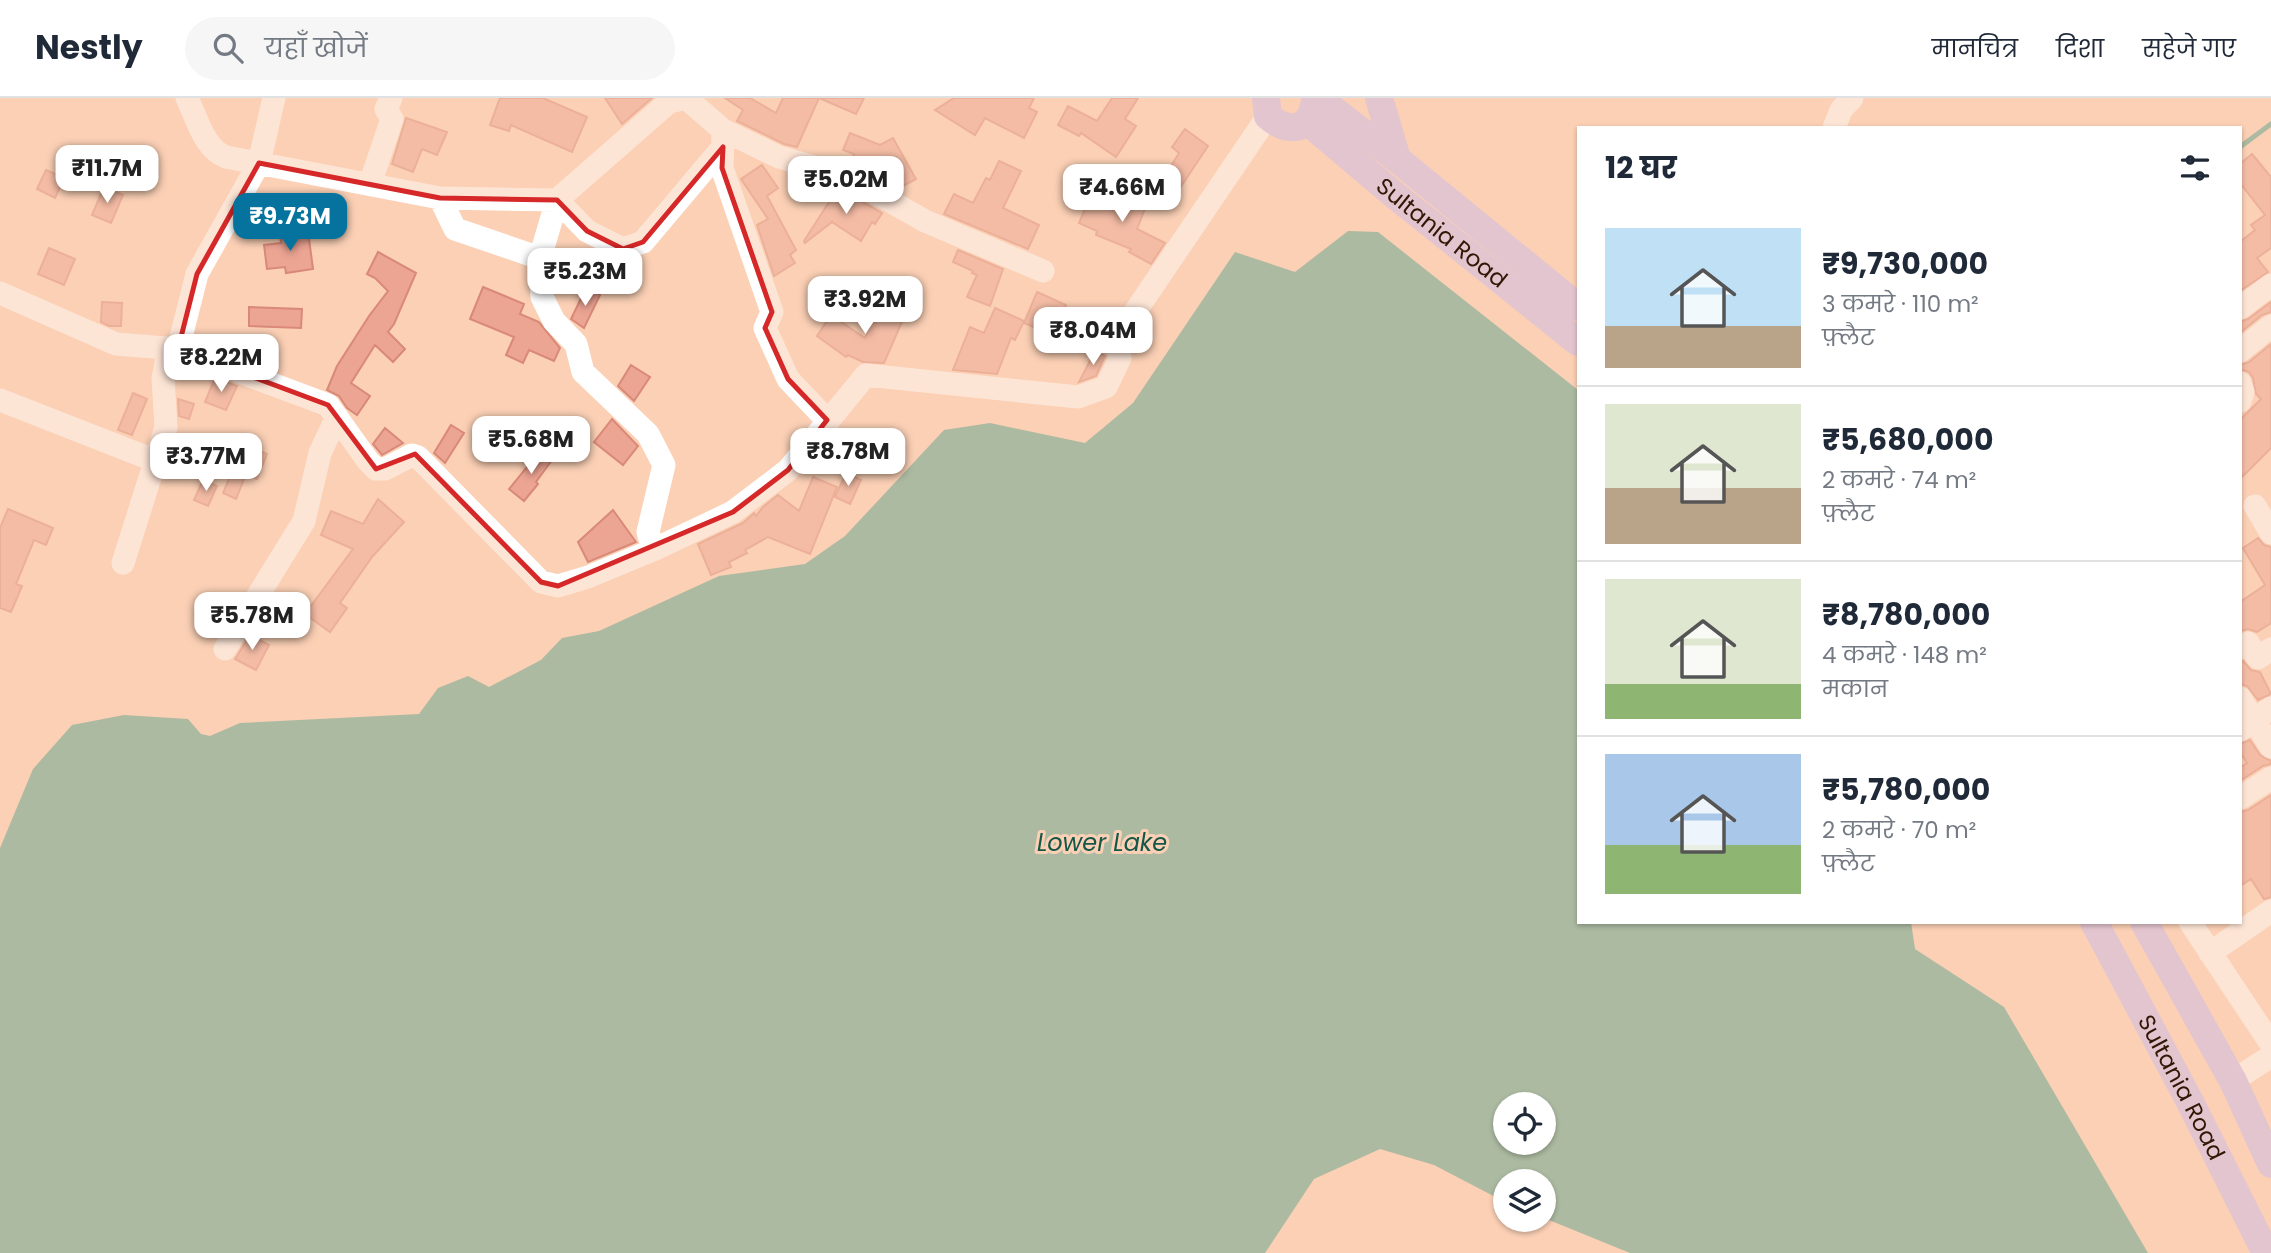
<!DOCTYPE html>
<html lang="hi">
<meta charset="utf-8">
<style>
:root{--surface:#fff;--page:#f6f6f7;--text:#1f2937;--muted:#747a83;--line:#e0e1e3;--accent:#06739e}
body{margin:0;font-family:Poppins,"Noto Sans Devanagari",sans-serif;background:var(--page);color:var(--text);height:100vh;display:flex;flex-direction:column;font-size:26px;white-space:nowrap}
*{box-sizing:border-box;margin:0}
p{font-size:23px;color:var(--muted)}
.icon{flex:none;width:38px;height:38px;fill:none;stroke:currentColor;stroke-width:2;stroke-linecap:round;stroke-linejoin:round}
.map{position:relative;flex:1;overflow:hidden}
.sheet{position:absolute;left:1577px;top:28px;width:665px;height:798px;display:flex;flex-direction:column;background:var(--surface);border-radius:0px;box-shadow:0 2px 5px #0004}
.sheet>*{flex:none}
.controls{position:absolute;left:1493px;top:994px;display:grid;gap:14px}
.controls a{display:grid;place-items:center;width:63px;height:63px;border-radius:50%;background:var(--surface);box-shadow:0 2px 5px #0004;font-size:35px}
.price{position:absolute;translate:-50% -60px;padding:0 16px;border-radius:14px;background:#fff;color:#222;font-size:23px;line-height:46px;filter:drop-shadow(0 2px 4px #0008)}
.price::after{content:'';position:absolute;left:50%;top:42px;width:21px;height:16px;margin-left:-10px;background:inherit;clip-path:polygon(0 0,100% 0,50% 100%)}
.price.selected{background:var(--accent);color:#fff}
ul{padding:0;list-style:none}
li{display:flex;align-items:center;gap:21px;height:175px;padding:0 28px}
li+li{border-top:2px solid var(--line)}
li span{display:grid;place-items:center;flex:none;width:196px;height:140px;border-radius:0px;color:#555}
li>.icon{margin-inline-start:auto}
span .icon{width:84px;height:84px;fill:#fffc;stroke-width:1}
li b{font-size:30px}
h2{display:flex;justify-content:space-between;align-items:center;height:84px;padding:0 28px;font-size:30px}
header{display:flex;align-items:center;gap:42px;box-sizing:border-box;height:98px;padding:0 35px;background:var(--surface);border-bottom:2px solid var(--line)}
header strong{font-size:33px}
nav{display:flex;gap:38px;margin-inline-start:auto;font-size:24px}
.search{width:490px;height:63px;background:var(--page);display:flex;align-items:center;gap:18px;box-sizing:border-box;padding:0 24px;border-radius:38px;color:var(--muted);font-size:26px}
.map>svg:first-child{display:block}
.water{fill:#4ca08a;fill-rule:evenodd}
.lines{fill:none;stroke-linecap:round;stroke-linejoin:round}
.stream{stroke:#4ca08a;stroke-width:5}
.building{fill:#eca493;stroke:#d98977;stroke-width:2}
.minor{stroke:#fff;stroke-width:23}
.major{stroke:#c5b8ef;stroke-width:28}
.marked{fill:none;stroke:#d62828;stroke-width:5;stroke-linejoin:round}
.labels{text-anchor:middle;dominant-baseline:central;stroke-width:6;stroke-linejoin:round;paint-order:stroke}
.street-label{font-size:23px;fill:#311705;stroke:#fbd0b5}
.water-label{font-size:24px;font-style:italic;fill:#125748;stroke:#fbd0b5}
</style>
<header>
<strong>Nestly</strong>
<div class="search"><svg class="icon" aria-label="search" viewBox="0 0 24 24"><circle cx="10" cy="10" r="6"/><path d="M15 15l6 6"/></svg>यहाँ खोजें</div>
<nav><a>मानचित्र</a><a>दिशा</a><a>सहेजे गए</a></nav>
</header>
<div class="map">
<svg width="2271" height="1155" viewBox="0 0 2271 1155">
<rect width="100%" height="100%" fill="#fbd0b5"/>
<path class="water" d="M 1348,133 L 1378,134 L 1578,292 L 1578,824 L 1911,824 L 1915,851 L 2004,909 L 2148,1155 L 1630,1155 L 1544,1120 L 1544,1083 L 1505,1083 L 1505,1104 L 1434,1067 L 1380,1051 L 1314,1081 L 1265,1155 L 0,1155 L 0,750 L 33,671 L 72,627 L 124,617 L 188,621 L 201,636 L 210,638 L 240,625 L 419,616 L 438,590 L 468,578 L 489,589 L 541,562 L 562,540 L 599,533 L 719,478 L 805,466 L 845,438 L 944,332 L 990,325 L 1085,345 L 1133,305 L 1235,154 L 1295,174 ZM 1505,1006 L 1544,1006 L 1544,1045 L 1505,1045 Z"/>
<g class="lines">
<path class="stream" d="M 2240,49 L 2271,26"/>
</g>
<path class="building" d="M 500,0 L 543,0 L 587,19 L 572,54 L 511,27 L 509,33 L 490,27 Z
M 605,0 L 652,0 L 622,26 Z
M 725,0 L 750,0 L 776,15 L 783,0 L 864,0 L 856,16 L 819,0 L 797,49 L 784,46 L 737,23 L 743,12 Z
M 954,0 L 1034,0 L 1029,10 L 1037,14 L 1024,40 L 985,20 L 975,37 L 935,12 Z
M 1112,0 L 1138,0 L 1125,21 L 1136,28 L 1116,59 L 1081,35 L 1079,38 L 1058,27 L 1068,8 L 1097,23 Z
M 406,20 L 447,34 L 437,57 L 422,51 L 413,74 L 392,66 Z
M 1185,31 L 1208,48 L 1174,99 L 1158,89 L 1179,55 L 1172,49 Z
M 850,35 L 880,47 L 893,40 L 916,81 L 897,91 L 851,65 L 854,56 L 843,52 Z
M 2252,56 L 2271,79 L 2271,150 L 2257,160 L 2268,174 L 2240,193 L 2240,144 L 2255,132 L 2251,127 L 2265,117 L 2240,85 L 2240,66 Z
M 999,63 L 1021,73 L 1003,110 L 1039,127 L 1028,151 L 944,116 L 954,96 L 973,105 L 986,80 L 990,82 Z
M 762,67 L 778,90 L 767,98 L 796,152 L 790,157 L 795,165 L 774,178 L 757,127 L 768,121 L 741,81 Z
M 46,72 L 64,80 L 55,100 L 37,91 Z
M 104,89 L 123,97 L 111,125 L 92,117 Z
M 838,90 L 882,115 L 875,126 L 872,124 L 861,143 L 832,124 L 805,145 L 804,143 Z
M 1114,90 L 1148,103 L 1137,131 L 1165,145 L 1151,166 L 1129,154 L 1131,151 L 1096,137 L 1097,133 L 1079,125 L 1089,101 L 1107,109 Z
M 308,133 L 313,171 L 286,175 L 285,169 L 267,171 L 264,147 L 281,145 L 280,137 Z
M 49,150 L 75,161 L 64,187 L 38,176 Z
M 958,152 L 1003,171 L 990,208 L 967,199 L 977,177 L 972,175 L 973,173 L 953,164 Z
M 378,154 L 416,175 L 394,226 L 388,234 L 405,251 L 393,264 L 375,247 L 351,285 L 370,298 L 357,317 L 347,310 L 339,298 L 327,292 L 337,268 L 369,218 L 388,193 L 375,180 L 367,176 Z
M 483,189 L 524,206 L 520,216 L 539,224 L 560,250 L 554,263 L 529,252 L 523,265 L 506,257 L 514,239 L 470,221 Z
M 586,190 L 600,197 L 584,230 L 571,221 Z
M 1037,194 L 1066,207 L 1052,237 L 1024,225 Z
M 102,204 L 122,205 L 121,228 L 109,228 L 101,224 Z
M 2271,204 L 2271,214 L 2262,217 L 2240,235 L 2240,224 L 2248,221 Z
M 880,206 L 905,217 L 884,265 L 863,264 L 848,257 L 846,259 L 817,238 L 831,217 L 865,240 Z
M 249,209 L 302,211 L 301,230 L 249,228 Z
M 995,210 L 1024,223 L 1015,242 L 1011,240 L 997,276 L 953,272 L 970,229 L 984,235 Z
M 2271,246 L 2271,350 L 2240,381 L 2240,322 L 2261,301 L 2256,296 L 2253,280 L 2249,274 L 2240,271 L 2240,267 L 2249,264 Z
M 1095,253 L 1105,258 L 1096,278 L 1079,284 Z
M 631,267 L 650,279 L 634,303 L 618,288 Z
M 215,280 L 237,288 L 226,312 L 205,304 Z
M 133,295 L 147,301 L 132,337 L 118,332 Z
M 178,301 L 194,306 L 189,321 L 179,318 Z
M 612,321 L 638,348 L 623,367 L 594,344 Z
M 451,327 L 464,335 L 445,365 L 434,355 Z
M 385,330 L 403,345 L 382,357 L 373,346 Z
M 253,350 L 267,356 L 257,381 L 243,375 Z
M 540,353 L 552,362 L 536,384 L 538,386 L 524,403 L 509,391 Z
M 846,375 L 861,382 L 850,406 L 835,399 Z
M 231,376 L 244,381 L 236,401 L 223,395 Z
M 813,379 L 837,389 L 810,456 L 768,439 L 745,452 L 747,455 L 729,464 L 731,469 L 711,477 L 698,446 L 743,425 L 754,415 L 756,418 L 763,409 L 778,397 L 799,413 Z
M 203,382 L 217,388 L 208,408 L 194,402 Z
M 378,401 L 404,424 L 372,459 L 340,505 L 347,510 L 330,534 L 305,516 L 353,451 L 321,437 L 331,413 L 363,426 Z
M 8,411 L 53,430 L 46,447 L 34,442 L 16,486 L 22,488 L 11,514 L 0,510 L 0,430 Z
M 613,412 L 636,444 L 588,464 L 578,444 Z
M 2258,440 L 2264,447 L 2271,449 L 2271,525 L 2257,534 L 2248,531 L 2240,533 L 2240,504 L 2265,487 L 2243,450 Z
M 250,537 L 269,547 L 256,572 L 235,561 Z
M 2243,563 L 2251,572 L 2260,574 L 2271,596 L 2258,602 L 2247,588 L 2240,586 L 2240,564 Z
M 2250,642 L 2260,657 L 2271,663 L 2271,666 L 2263,668 L 2240,683 L 2240,670 L 2247,665 L 2240,654 L 2240,646 Z
M 2271,697 L 2271,799 L 2264,801 L 2251,781 L 2240,788 L 2240,714 L 2248,712 Z"/>
<g class="lines">
<path class="minor" d="M 187,0 C 197,20 204,51 226,59 L 440,100 L 557,102 L 669,4 L 687,0
M 686,0 L 723,32 L 722,70 L 772,214 L 765,230 L 788,281 L 827,322
M 1834,30 L 1841,12 L 1852,0
M 723,32 L 779,59 L 846,78 L 925,123 L 1043,173
M 370,86 L 392,21 L 386,11 L 391,0
M 440,100 L 455,131 L 540,160
M 0,195 L 116,246 L 178,251 L 328,307 L 368,363 L 376,371 L 385,371 L 412,357 L 418,359 L 541,484 L 558,488 L 588,479 L 653,452 L 733,414 L 788,372 L 866,277 L 1078,299 L 1106,289 L 1120,260 L 1116,242 L 1268,18
M 2240,210 L 2271,187
M 178,251 L 197,176 L 259,65 L 274,0
M 2240,253 L 2271,228
M 2240,285 L 2243,294 L 2240,303
M 0,302 L 156,363
M 2255,408 L 2271,435
M 653,452 L 648,434 L 664,367 L 648,336 L 583,274 L 576,246 L 554,223 L 542,199 L 540,160 L 557,102 L 587,133 L 623,151 L 643,144 L 723,49
M 123,465 L 166,329 L 163,280 L 169,250
M 2240,550 L 2248,545 L 2258,560 L 2271,551
M 225,551 L 304,423 L 320,355 L 337,319
M 2240,600 L 2271,649
M 2240,632 L 2271,610
M 2240,700 L 2271,680
M 2190,824 L 2271,946
M 2210,855 L 2271,813
M 2233,983 L 2271,958"/>
<g class="major">
<path d="M 1266,0 L 1268,18 C 1286,34 1309,35 1314,7"/>
<path d="M 1318,0 L 1397,61 L 1578,209"/>
<path d="M 1379,0 L 1397,61"/>
<path id="s1" d="M 1307,23 L 1391,94 L 1578,244"/>
<path id="s2" d="M 2094,824 L 2189,1002 L 2266,1155"/>
<path d="M 2144,824 L 2233,983 L 2271,1066"/>
</g>
</g>
<path d="M0 0H2271V1155H0ZM 723,49 L 722,70 L 772,214 L 765,230 L 788,281 L 827,322 L 788,372 L 733,414 L 558,488 L 541,484 L 415,356 L 376,371 L 328,307 L 178,251 L 197,176 L 259,65 L 440,100 L 557,102 L 587,133 L 623,151 L 643,144 Z" fill="#fbd0b5" fill-opacity=".55" fill-rule="evenodd"/>
<path class="marked" d="M 723,49 L 722,70 L 772,214 L 765,230 L 788,281 L 827,322 L 788,372 L 733,414 L 558,488 L 541,484 L 415,356 L 376,371 L 328,307 L 178,251 L 197,176 L 259,65 L 440,100 L 557,102 L 587,133 L 623,151 L 643,144 Z"/>
<g class="labels">
<g class="street-label">
<text stroke="none"><textPath href="#s1" startOffset="175">Sultania Road</textPath></text>
<text stroke="none"><textPath href="#s2" startOffset="187">Sultania Road</textPath></text>
</g>
<g class="water-label">
<text x="1102" y="744">Lower Lake</text>
</g>
</g>
</svg>
<div class="controls">
<a><svg class="icon" aria-label="locate" viewBox="0 0 24 24"><circle cx="12" cy="12" r="6"/><path d="M12 2v4M12 18v4M2 12h4M18 12h4"/></svg></a>
<a><svg class="icon" aria-label="layers" viewBox="0 0 24 24"><path d="M12 4l9 5-9 5-9-5zM3 14l9 5 9-5"/></svg></a>
</div>
<b class="price" style="left:107px;top:107px">₹11.7M</b>
<b class="price" style="left:846px;top:118px">₹5.02M</b>
<b class="price" style="left:1122px;top:126px">₹4.66M</b>
<b class="price selected" style="left:290px;top:155px">₹9.73M</b>
<b class="price" style="left:585px;top:210px">₹5.23M</b>
<b class="price" style="left:865px;top:238px">₹3.92M</b>
<b class="price" style="left:1093px;top:269px">₹8.04M</b>
<b class="price" style="left:221px;top:296px">₹8.22M</b>
<b class="price" style="left:531px;top:378px">₹5.68M</b>
<b class="price" style="left:848px;top:390px">₹8.78M</b>
<b class="price" style="left:206px;top:395px">₹3.77M</b>
<b class="price" style="left:252px;top:554px">₹5.78M</b>
<section class="sheet">
<h2>12 घर<svg class="icon" aria-label="filters" viewBox="0 0 24 24"><path d="M4 7h16M4 17h16"/><circle cx="9" cy="7" r="2"/><circle cx="15" cy="17" r="2"/></svg></h2>
<ul>
<li><span style="background:linear-gradient(#bfe0f5 70%,#b9a48a 0)"><svg class="icon" aria-label="home" viewBox="0 0 24 24"><path d="M3 11l9-7 9 7M6 9v11h12V9"/></svg></span><div><b>₹9,730,000</b><p>3 कमरे · 110 m²</p><p>फ़्लैट</p></div></li>
<li><span style="background:linear-gradient(#dfe7d0 60%,#b9a48a 0)"><svg class="icon" aria-label="home" viewBox="0 0 24 24"><path d="M3 11l9-7 9 7M6 9v11h12V9"/></svg></span><div><b>₹5,680,000</b><p>2 कमरे · 74 m²</p><p>फ़्लैट</p></div></li>
<li><span style="background:linear-gradient(#dfe7d0 75%,#8fb573 0)"><svg class="icon" aria-label="home" viewBox="0 0 24 24"><path d="M3 11l9-7 9 7M6 9v11h12V9"/></svg></span><div><b>₹8,780,000</b><p>4 कमरे · 148 m²</p><p>मकान</p></div></li>
<li><span style="background:linear-gradient(#a9c7e8 65%,#8fb573 0)"><svg class="icon" aria-label="home" viewBox="0 0 24 24"><path d="M3 11l9-7 9 7M6 9v11h12V9"/></svg></span><div><b>₹5,780,000</b><p>2 कमरे · 70 m²</p><p>फ़्लैट</p></div></li>
</ul>
</section>
</div>
